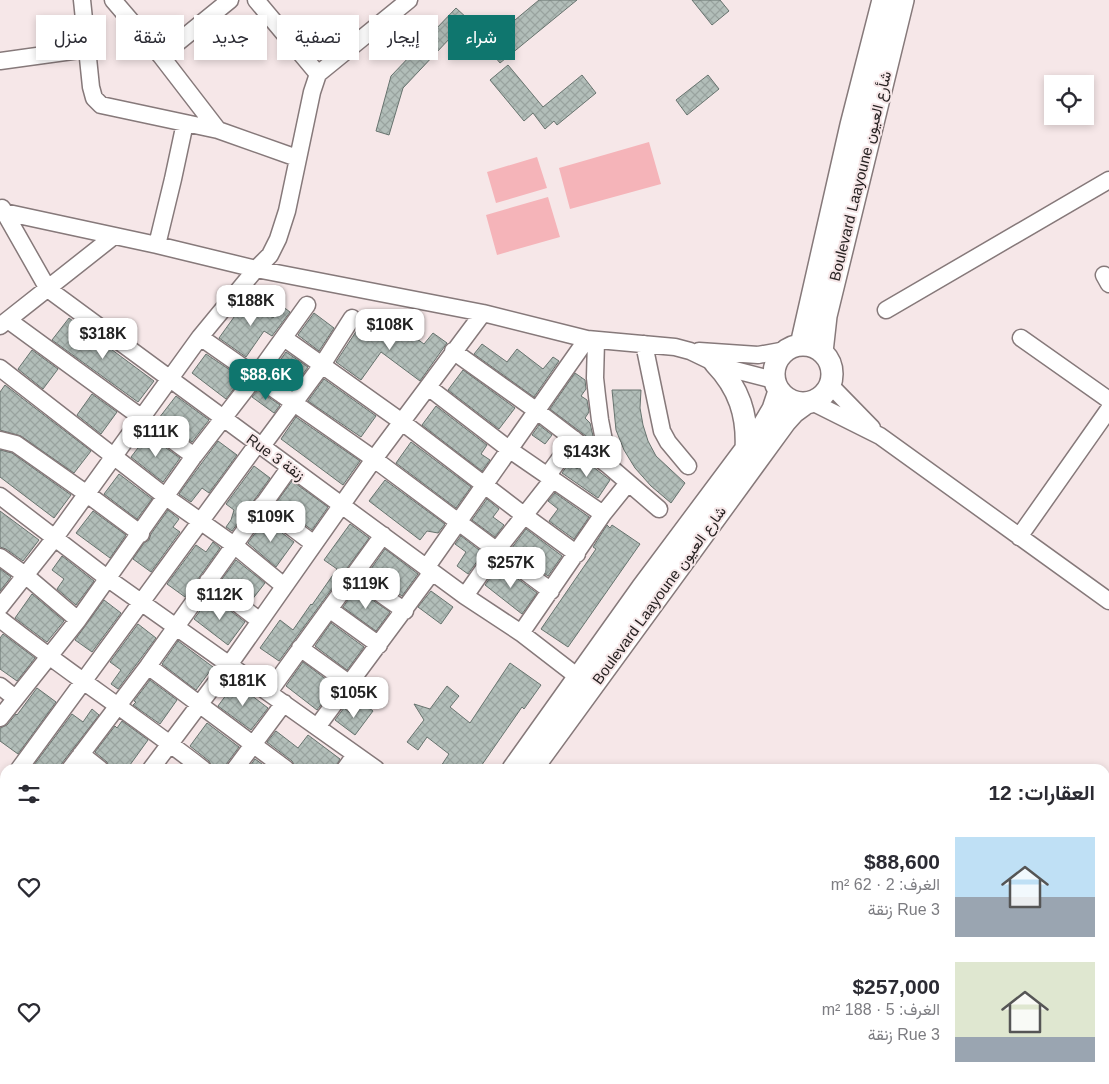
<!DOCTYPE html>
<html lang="ar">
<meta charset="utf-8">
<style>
:root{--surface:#fff;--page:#f2f2f3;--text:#2b2b33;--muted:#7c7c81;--accent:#0f766e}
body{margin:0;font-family:Helvetica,Vazirmatn,sans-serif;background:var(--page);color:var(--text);direction:rtl;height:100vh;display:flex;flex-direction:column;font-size:19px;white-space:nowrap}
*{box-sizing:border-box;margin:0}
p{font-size:16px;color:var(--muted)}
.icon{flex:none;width:28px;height:28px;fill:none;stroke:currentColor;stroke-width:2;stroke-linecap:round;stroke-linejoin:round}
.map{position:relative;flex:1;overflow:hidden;direction:ltr}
.sheet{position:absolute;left:0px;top:764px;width:1110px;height:321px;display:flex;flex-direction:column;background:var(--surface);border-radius:15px 15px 0 0;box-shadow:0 2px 8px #0003;direction:rtl}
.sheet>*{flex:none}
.top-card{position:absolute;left:15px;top:15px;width:500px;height:45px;direction:rtl;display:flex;gap:10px}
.tools{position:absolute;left:1044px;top:75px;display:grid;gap:10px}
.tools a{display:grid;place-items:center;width:50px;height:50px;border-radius:0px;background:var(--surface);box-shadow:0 2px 8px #0003;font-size:25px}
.price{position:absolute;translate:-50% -42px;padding:0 11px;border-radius:10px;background:#fff;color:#222;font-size:16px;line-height:32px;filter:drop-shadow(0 1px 2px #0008)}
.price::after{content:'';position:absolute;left:50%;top:30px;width:15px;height:11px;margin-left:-8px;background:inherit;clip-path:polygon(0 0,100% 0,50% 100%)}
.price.on{background:var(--accent);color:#fff}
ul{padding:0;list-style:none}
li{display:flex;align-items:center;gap:15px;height:125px;padding:0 15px}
li span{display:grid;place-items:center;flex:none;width:140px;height:100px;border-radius:0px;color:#555}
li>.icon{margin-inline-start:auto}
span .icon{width:60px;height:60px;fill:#fffc;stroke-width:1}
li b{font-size:21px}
h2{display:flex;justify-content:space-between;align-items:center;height:60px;padding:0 15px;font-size:21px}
.chip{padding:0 18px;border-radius:0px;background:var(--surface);box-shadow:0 2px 8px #0003;font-size:18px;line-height:45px}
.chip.on{background:var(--accent);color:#fff}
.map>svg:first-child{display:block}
.garden{fill:#f5b4b9}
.building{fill:url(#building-cross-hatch);stroke:#67736e}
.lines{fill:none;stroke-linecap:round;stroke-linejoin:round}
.service-casing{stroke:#86797a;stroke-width:11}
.minor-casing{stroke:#86797a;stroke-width:19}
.tertiary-casing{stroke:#86797a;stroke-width:24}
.service{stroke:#fff;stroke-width:9}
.minor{stroke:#fff;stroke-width:16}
.tertiary{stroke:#fff;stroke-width:21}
.labels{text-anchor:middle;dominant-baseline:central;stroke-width:4;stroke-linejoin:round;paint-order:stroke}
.street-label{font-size:15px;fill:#272222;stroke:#f6e7e8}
</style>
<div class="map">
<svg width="1109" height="1084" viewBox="0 0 1109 1084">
<defs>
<pattern id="building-cross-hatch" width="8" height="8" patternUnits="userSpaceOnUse" patternTransform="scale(1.25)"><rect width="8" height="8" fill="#b2beb9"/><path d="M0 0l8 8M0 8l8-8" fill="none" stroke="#99a39f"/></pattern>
</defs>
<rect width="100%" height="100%" fill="#f6e7e8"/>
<path class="garden" d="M 649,142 L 661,184 L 570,209 L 559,168 Z
M 537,157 L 547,188 L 496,203 L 487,172 Z
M 548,197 L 560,237 L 497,255 L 486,215 Z"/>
<path class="building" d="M 539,0 L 577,0 L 500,63 L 485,45 Z
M 692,0 L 720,0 L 729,11 L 712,25 Z
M 456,8 L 468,19 L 403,88 L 389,135 L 376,131 L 391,76 Z
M 508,65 L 543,107 L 582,75 L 596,93 L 557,125 L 554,121 L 545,129 L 533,113 L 524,121 L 490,80 Z
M 708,75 L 719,89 L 687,115 L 676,100 Z
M 247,299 L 273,318 L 282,306 L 290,312 L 272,336 L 264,331 L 246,357 L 219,338 Z
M 314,313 L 334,328 L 319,351 L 298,335 Z
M 69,318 L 154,381 L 138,402 L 52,340 Z
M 363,321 L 390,340 L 399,326 L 424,344 L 433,333 L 447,343 L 420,381 L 381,352 L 361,380 L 336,362 Z
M 482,344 L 507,362 L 517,349 L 543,369 L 553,357 L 559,361 L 534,397 L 474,354 Z
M 32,350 L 58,369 L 43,389 L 18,369 Z
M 286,352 L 308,367 L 292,389 L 270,374 Z
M 206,354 L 242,378 L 226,399 L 192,373 Z
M 463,370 L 515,408 L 499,429 L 448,390 Z
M 575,373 L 585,380 L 586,389 L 581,396 L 587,400 L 589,412 L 585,418 L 590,423 L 593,436 L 590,439 L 550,409 Z
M 324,379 L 376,416 L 361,437 L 308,401 Z
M 5,385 L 91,451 L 74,473 L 21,436 L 0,430 L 0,392 Z
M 258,390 L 280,405 L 274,413 L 252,397 Z
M 612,390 L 641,390 L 640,408 L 643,425 L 648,441 L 656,456 L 685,483 L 671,503 L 651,486 L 635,468 L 624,450 L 616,430 Z
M 92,394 L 117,412 L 101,434 L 77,415 Z
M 176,396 L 209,420 L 192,442 L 159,418 Z
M 436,406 L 487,445 L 481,454 L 490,460 L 482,471 L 422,425 Z
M 296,417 L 360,461 L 343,485 L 281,439 Z
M 539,425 L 552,435 L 545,444 L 532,435 Z
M 148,435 L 180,458 L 163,482 L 131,457 Z
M 218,441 L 237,455 L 209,493 L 202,488 L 191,502 L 179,494 Z
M 411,442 L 471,487 L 456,508 L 396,463 Z
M 0,450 L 12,453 L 71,495 L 54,518 L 0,477 Z
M 584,460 L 610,480 L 598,498 L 562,473 L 569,463 L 577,469 Z
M 254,466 L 270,478 L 232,531 L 226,527 L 231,520 L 234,510 L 226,504 Z
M 119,474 L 152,499 L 137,519 L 104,494 Z
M 385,480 L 445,524 L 438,533 L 427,531 L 420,540 L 369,501 Z
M 292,481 L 328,507 L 312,530 L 276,503 Z
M 555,493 L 589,517 L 574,539 L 549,521 L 558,509 L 548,501 Z
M 487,499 L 499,509 L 493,517 L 504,525 L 495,537 L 472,520 Z
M 168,510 L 179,519 L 173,527 L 180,532 L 151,572 L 133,559 L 144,543 L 149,540 L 151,534 Z
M 0,511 L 39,540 L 23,561 L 6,549 L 0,547 Z
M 93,511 L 126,535 L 110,558 L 76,533 Z
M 265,520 L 294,542 L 276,567 L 248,543 Z
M 350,524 L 369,538 L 279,661 L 260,648 L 280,620 L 293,630 L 311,604 L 312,605 L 337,569 L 324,560 Z
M 607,525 L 610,528 L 612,525 L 640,544 L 568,647 L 541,629 L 596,549 L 593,547 Z
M 526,529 L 562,556 L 548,576 L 511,549 Z
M 461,536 L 483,553 L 468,574 L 457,566 L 466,552 L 455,544 Z
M 213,542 L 220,548 L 185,597 L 167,584 L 196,545 L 206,552 Z
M 385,549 L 418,574 L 402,596 L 368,573 Z
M 62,556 L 94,581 L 76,605 L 57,589 L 64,579 L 52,570 Z
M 236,560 L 265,583 L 251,601 L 222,579 Z
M 499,565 L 537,593 L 522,614 L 485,585 Z
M 0,569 L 11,577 L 0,591 Z
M 356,589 L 390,612 L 376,631 L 343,607 Z
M 431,591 L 453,607 L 441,624 L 418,607 Z
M 32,594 L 64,621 L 47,642 L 15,618 Z
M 211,596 L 245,622 L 228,645 L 194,619 Z
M 104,600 L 121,613 L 92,652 L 75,640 Z
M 331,623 L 364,647 L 347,670 L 315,646 Z
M 138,624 L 156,638 L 118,689 L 111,684 L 121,670 L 110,662 Z
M 3,634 L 35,658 L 17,681 L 0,669 L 0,638 Z
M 178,641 L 213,667 L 196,690 L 162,664 Z
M 303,662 L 335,686 L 317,710 L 286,686 Z
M 510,663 L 541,685 L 524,709 L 522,707 L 479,769 L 439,769 L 449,754 L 427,737 L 418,750 L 407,742 L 424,720 L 414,704 L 430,709 L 447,686 L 459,696 L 450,707 L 470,723 Z
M 150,680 L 177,700 L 160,724 L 133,705 L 136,702 L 134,701 Z
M 235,683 L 268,708 L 251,730 L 218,706 Z
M 37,688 L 56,702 L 18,754 L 0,741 L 0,728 L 7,725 L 16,714 L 17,715 Z
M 364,704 L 373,711 L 355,735 L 335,720 L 344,708 L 354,716 Z
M 92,709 L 99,715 L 62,763 L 60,769 L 39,769 L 34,765 L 72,714 L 83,722 Z
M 122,721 L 148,740 L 127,769 L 110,769 L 107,762 L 95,752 L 115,726 L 117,728 Z
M 207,723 L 239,747 L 227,763 L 225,769 L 213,769 L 209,761 L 190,746 Z
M 276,731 L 298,748 L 308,735 L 340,759 L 335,769 L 296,769 L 292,761 L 267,742 Z
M 255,759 L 269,769 L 248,769 Z"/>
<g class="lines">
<defs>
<path id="service" d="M 504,1084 L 505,1080"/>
<path id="minor" d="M 82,0 L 91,87 L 94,98 L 101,105 L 218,130
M 113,0 L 161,56 L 218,130 L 297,158
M 256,0 L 318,74
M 161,56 L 230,0
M 0,61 L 87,49
M 2,208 L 48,289 L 465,596 L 521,633 L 578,677
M 4,212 L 157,245 L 256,269 L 483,313 L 587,339 L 675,347 L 690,351 L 715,363 L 735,370 L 774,380
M 157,245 L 173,179 L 185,123
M 1104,275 L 1109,284
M 886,310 L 1109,180
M 8,320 L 194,456
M 0,326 L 114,236
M 200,337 L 374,459 L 551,591
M 284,338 L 402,422 L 525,516 L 577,554
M 1021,338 L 1109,400
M 596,341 L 595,378 L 597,396 L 600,420 L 609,466 L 659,509
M 644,344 L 662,431 L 668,442 L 688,466
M 453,351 L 537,411 L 609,466
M 699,351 L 758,355 L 786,350
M 0,368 L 166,497 L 234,545 L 284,586
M 830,385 L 872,428
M 428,387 L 510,450 L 603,514
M 814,403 L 880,436 L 1109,601
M 0,440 L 16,444 L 87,494 L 141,534
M 262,446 L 322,365 L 352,318
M 548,475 L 574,439
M 0,496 L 107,578 L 376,769
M 262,505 L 314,544
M 1019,537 L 1109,409
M 0,557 L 25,575 L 78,620
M 426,568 L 587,339
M 354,575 L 405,611
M 208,581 L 260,621
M 465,596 L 497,550 L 553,479
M 0,607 L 54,539 L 200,337 L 256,269 L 270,255 L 278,239 L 287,211 L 312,92 L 318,74 L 409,0
M 329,609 L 379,645
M 0,619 C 66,671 136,717 203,769
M 521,633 L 603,514 L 628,483
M 300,648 L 350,684
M 148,666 L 286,769
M 0,686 L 15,698
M 269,692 L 383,535
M 0,718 L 78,620 L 194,456 L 256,376 L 307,305
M 317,727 L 432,572
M 81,754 L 100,769
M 19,769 L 258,443
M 70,769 L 148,666 L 290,467
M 151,769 L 229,665 L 374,459 L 483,313
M 235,769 L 284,703
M 345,769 L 355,755
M 1,794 L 5,788
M 0,1059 L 5,1030
M 1105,1079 L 1109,1083
M 355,1080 L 360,1084
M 215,1084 L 218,1080
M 1054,1084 L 1057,1080"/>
<path id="tertiary" d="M774 374a29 29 0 1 1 58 0a29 29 0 1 1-58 0Z
M 801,345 L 851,125 L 883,0
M 822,352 L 826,316 L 903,0
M 715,363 C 739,388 748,415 746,450
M 513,769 L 642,588 L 763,426 L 773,409 L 779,391
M 532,769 L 785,422 L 794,412 L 805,404
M 279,1084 L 282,1080
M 304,1084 L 307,1080"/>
</defs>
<use href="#service" class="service-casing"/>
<use href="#minor" class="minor-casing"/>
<use href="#tertiary" class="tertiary-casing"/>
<use href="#service" class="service"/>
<use href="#minor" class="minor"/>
<use href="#tertiary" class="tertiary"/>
</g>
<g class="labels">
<g class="street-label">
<text transform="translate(860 176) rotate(-76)">Boulevard Laayoune شأرع العيون</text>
<text transform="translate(276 457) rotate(36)">Rue 3 زنقة</text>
<text transform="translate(659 595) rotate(-54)">Boulevard Laayoune شارع العيون</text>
</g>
</g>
</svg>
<div class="tools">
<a><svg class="icon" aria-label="locate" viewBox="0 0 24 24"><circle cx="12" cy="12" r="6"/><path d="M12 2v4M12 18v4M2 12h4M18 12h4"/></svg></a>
</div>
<b class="price" style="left:251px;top:327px">$188K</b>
<b class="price" style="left:390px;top:351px">$108K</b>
<b class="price" style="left:103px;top:360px">$318K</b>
<b class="price on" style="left:266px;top:401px">$88.6K</b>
<b class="price" style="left:156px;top:458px">$111K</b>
<b class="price" style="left:587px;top:478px">$143K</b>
<b class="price" style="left:271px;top:543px">$109K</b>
<b class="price" style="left:511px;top:589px">$257K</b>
<b class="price" style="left:366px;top:610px">$119K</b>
<b class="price" style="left:220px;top:621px">$112K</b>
<b class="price" style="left:243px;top:707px">$181K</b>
<b class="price" style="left:354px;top:719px">$105K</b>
<div class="top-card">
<a class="chip on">شراء</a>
<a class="chip">إيجار</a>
<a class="chip">تصفية</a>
<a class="chip">جديد</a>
<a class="chip">شقة</a>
<a class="chip">منزل</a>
</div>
<section class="sheet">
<h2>العقارات: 12<svg class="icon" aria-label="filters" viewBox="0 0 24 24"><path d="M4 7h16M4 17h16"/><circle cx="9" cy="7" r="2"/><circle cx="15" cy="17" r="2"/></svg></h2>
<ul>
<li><span style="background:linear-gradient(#bfe0f5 60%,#9aa5b1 0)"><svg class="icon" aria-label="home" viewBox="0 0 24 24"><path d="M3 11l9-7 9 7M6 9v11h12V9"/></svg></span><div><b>$88,600</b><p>الغرف: 2 · 62 m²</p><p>Rue 3 زنقة</p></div><svg class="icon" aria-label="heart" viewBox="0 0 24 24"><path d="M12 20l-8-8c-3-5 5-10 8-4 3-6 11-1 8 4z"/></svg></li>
<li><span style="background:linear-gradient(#dfe7d0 75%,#9aa5b1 0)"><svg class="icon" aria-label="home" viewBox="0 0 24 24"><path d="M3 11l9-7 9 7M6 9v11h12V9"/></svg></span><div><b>$257,000</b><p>الغرف: 5 · 188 m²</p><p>Rue 3 زنقة</p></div><svg class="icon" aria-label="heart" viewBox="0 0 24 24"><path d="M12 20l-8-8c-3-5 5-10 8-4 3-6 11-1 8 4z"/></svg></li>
</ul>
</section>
</div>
